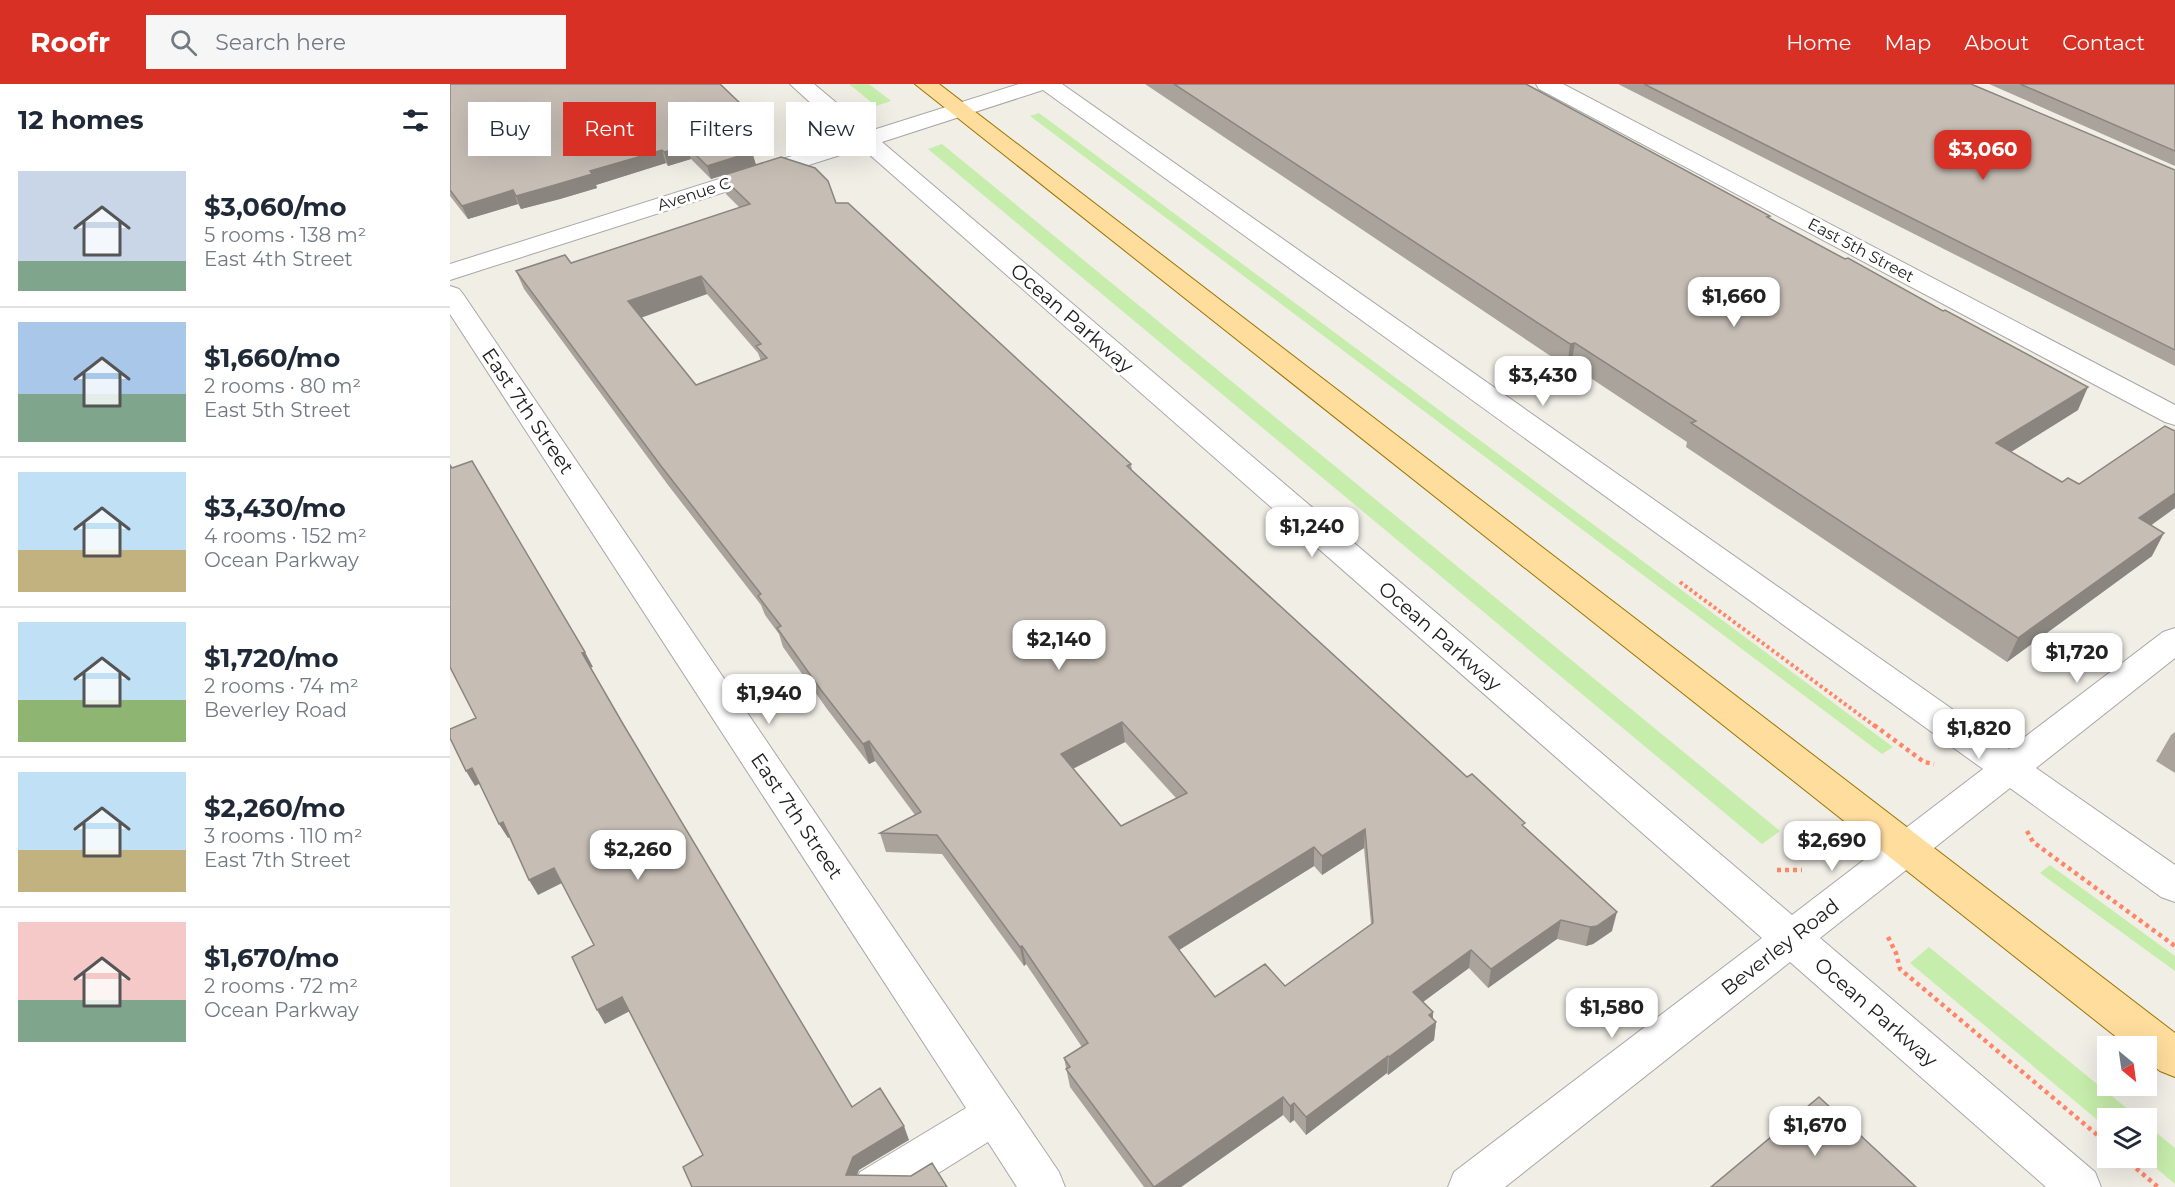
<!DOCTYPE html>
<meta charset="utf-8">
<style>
:root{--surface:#fff;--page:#f6f6f7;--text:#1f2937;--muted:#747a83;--line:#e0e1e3;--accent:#d93025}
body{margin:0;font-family:Montserrat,sans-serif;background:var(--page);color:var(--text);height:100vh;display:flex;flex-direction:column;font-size:22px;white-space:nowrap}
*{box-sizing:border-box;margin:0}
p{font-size:20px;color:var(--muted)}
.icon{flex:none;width:33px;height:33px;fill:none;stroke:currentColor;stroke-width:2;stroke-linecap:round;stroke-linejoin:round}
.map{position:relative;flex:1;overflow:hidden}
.sheet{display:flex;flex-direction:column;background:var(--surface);width:450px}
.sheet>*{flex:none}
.top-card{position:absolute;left:18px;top:18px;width:570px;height:54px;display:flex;gap:12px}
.needle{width:39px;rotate:151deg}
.fabs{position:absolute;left:1647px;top:952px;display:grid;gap:12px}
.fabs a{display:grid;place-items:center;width:60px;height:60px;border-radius:0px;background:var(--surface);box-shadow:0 6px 24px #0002;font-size:30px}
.price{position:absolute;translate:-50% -51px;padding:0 14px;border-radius:12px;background:#fff;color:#222;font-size:20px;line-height:39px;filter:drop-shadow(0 2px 3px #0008)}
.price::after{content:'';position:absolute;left:50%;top:36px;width:18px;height:14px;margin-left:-9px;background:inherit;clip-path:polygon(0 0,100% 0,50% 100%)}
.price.on{background:var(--accent);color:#fff}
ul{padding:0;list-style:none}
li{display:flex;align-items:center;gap:18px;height:150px;padding:0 18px}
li+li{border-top:2px solid var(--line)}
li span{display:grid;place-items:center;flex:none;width:168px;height:120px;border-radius:0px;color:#555}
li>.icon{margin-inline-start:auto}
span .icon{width:72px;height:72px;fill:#fffc;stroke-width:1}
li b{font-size:26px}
h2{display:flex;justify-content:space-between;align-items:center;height:72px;padding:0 18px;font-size:26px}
.pill{padding:0 21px;border-radius:0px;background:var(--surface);box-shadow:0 6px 24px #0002;font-size:21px;line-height:54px}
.pill.on{background:var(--accent);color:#fff}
header{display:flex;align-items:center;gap:36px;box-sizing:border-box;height:84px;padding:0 30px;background:var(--accent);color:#fff}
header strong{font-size:28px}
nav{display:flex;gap:33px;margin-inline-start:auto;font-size:21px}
.search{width:420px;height:54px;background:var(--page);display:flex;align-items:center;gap:15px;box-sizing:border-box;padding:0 21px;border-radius:0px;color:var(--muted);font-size:22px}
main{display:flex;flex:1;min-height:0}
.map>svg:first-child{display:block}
.grass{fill:#c6edab}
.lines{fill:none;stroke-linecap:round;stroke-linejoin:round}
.minor-casing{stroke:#a7a7a7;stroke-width:2}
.major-casing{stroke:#9c7500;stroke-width:2}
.path-far1{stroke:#ff8569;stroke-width:4;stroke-dasharray:3 3;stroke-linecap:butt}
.path{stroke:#ff8569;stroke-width:4.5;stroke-dasharray:4 4;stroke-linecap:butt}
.minor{fill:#fff;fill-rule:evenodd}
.major{fill:#ffdd9d;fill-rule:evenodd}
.wall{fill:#aaa39c;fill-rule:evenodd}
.shaded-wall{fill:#8b857f}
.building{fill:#c6beb5;stroke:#8b857f;stroke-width:1.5;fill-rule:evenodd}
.labels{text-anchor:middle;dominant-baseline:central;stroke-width:6;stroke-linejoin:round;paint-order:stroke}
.far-street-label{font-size:16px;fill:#202020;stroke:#fff}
.street-label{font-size:20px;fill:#202020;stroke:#fff}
</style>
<header>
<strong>Roofr</strong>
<div class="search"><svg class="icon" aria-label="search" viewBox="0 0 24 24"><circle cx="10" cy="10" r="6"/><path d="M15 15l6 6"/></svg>Search here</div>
<nav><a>Home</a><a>Map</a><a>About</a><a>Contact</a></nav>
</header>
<main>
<section class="sheet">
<h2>12 homes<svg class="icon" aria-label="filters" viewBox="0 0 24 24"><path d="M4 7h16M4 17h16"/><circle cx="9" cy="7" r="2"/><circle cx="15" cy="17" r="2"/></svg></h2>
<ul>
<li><span style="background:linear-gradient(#c9d6e8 75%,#7fa58c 0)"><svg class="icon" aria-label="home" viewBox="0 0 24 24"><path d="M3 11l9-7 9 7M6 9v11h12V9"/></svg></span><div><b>$3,060/mo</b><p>5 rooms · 138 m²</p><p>East 4th Street</p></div></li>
<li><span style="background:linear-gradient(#a9c7e8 60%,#7fa58c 0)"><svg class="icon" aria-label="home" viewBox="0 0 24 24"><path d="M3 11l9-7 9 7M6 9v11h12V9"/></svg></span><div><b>$1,660/mo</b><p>2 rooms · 80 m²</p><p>East 5th Street</p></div></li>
<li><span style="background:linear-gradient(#bfe0f5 65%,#c2b280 0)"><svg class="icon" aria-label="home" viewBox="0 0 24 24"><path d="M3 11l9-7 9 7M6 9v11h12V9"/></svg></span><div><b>$3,430/mo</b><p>4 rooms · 152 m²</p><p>Ocean Parkway</p></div></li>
<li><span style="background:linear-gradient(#bfe0f5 65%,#8fb573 0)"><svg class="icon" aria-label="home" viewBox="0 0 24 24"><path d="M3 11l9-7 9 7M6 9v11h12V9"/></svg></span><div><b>$1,720/mo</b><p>2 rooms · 74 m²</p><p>Beverley Road</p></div></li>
<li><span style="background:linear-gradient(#bfe0f5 65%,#c2b280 0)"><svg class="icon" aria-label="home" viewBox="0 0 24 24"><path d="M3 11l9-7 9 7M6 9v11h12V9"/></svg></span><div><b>$2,260/mo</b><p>3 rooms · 110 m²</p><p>East 7th Street</p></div></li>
<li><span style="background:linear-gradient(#f6c9c9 65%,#7fa58c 0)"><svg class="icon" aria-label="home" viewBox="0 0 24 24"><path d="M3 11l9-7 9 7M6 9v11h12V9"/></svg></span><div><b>$1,670/mo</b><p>2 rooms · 72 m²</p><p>Ocean Parkway</p></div></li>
</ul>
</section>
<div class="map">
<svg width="1725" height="1103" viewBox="0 0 1725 1103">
<rect width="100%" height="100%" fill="#f1eee6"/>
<path class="grass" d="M 399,0 L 419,0 L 441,17 L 426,22 Z
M 589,29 L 1443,663 L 1432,670 L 580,32 Z
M 492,60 L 1330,747 L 1312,760 L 478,65 Z
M 1600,781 L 1725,872 L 1725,887 L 1590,789 Z
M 1479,863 L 1690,1035 L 1658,1035 L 1657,1044 L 1460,879 Z
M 1697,1041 L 1725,1064 L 1725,1100 L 1694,1074 L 1696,1074 Z"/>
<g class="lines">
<defs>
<path id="minor" d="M 340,0 L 364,0 L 420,47 L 569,0 L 612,0 L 1559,665 L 1713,548 L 1725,544 L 1725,574 L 1586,684 L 1725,781 L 1725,818 L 1711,813 L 1560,704 L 1370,854 L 1645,1088 L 1651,1103 L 1596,1103 L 1340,878 L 1055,1103 L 998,1103 L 1004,1088 L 1312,854 L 412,64 L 0,196 L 0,180 L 399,54 ZM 593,6 L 1533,685 L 1342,831 L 432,58 Z
M 1086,0 L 1113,0 L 1725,321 L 1725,341 L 1715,338 L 1089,5 Z
M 0,202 L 9,205 L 13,210 L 560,1016 L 609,1088 L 615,1103 L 567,1103 L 538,1058 L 466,1103 L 404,1103 L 410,1088 L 516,1024 L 0,230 Z"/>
<path id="major" d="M 465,0 L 489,0 L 1725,949 L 1725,993 L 1710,987 L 1696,976 L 1696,963 L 1679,963 Z"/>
</defs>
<use href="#minor" class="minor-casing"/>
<use href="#major" class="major-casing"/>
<path class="path-far1" d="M 1230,498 L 1426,643"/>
<path class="path" d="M 1424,641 L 1474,678 L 1484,680
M 1577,747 L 1583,758 L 1725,862
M 1327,786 L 1352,786
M 1438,853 L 1446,869 L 1450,885 L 1658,1060
M 1674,1074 L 1708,1103"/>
<use href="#minor" class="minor"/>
<use href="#major" class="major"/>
</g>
<path class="wall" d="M 0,0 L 317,54 L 286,62 L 302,68 L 306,81 L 261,95 L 241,75 L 218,82 L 216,79 L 146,101 L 147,104 L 110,115 L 71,125 L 68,120 L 18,135 L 0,112 Z
M 695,0 L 1076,0 L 1320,132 L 1319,135 L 1628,326 L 1561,368 L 1612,398 L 1701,441 L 1702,472 L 1557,578 L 1236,363 L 1237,358 L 1121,281 L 1117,283 Z
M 1168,0 L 1521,0 L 1725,86 L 1725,282 Z
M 1539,0 L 1725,0 L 1725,82 Z
M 271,92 L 386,119 L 681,380 L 682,386 L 1017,693 L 1074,743 L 1162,847 L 1143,860 L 1136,862 L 1107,855 L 1038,904 L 1019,884 L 973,918 L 983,928 L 983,935 L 986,938 L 984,956 L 938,991 L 937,989 L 856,1051 L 844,1036 L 840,1039 L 833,1031 L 731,1103 L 694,1103 L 620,1003 L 614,974 L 632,963 L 576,880 L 574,882 L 492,770 L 436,768 L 430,749 L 465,731 L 425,677 L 419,680 L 377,625 L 333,563 L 329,550 L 315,531 L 311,521 L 218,401 L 74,205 L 66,187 L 121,179 L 290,124 L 276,110 ZM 257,210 L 308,269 L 311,277 L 246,301 L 191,233 ZM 675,658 L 726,714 L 671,742 L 623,685 ZM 914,764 L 921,840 L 835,902 L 765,913 L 729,866 L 864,782 L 872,791 Z
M 1725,648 L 1725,689 L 1706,677 L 1721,651 Z"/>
<path class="shaded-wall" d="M 313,41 L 317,54 L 266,68 L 262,55 Z
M 237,62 L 241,75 L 218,82 L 214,68 Z
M 212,66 L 216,79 L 146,101 L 147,104 L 110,115 L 71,125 L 66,112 L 140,87 Z
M 302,68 L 306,81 L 261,95 L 257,82 Z
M 63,106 L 68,120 L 18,135 L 12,122 Z
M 251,192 L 257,210 L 185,236 L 178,217 Z
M 1125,259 L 1121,281 L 1117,283 L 1120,260 Z
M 1638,303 L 1628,326 L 1537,383 L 1546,359 Z
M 1725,409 L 1725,424 L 1678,458 L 1689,434 Z
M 1714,449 L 1702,472 L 1557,578 L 1568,554 Z
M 135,568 L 143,583 L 139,584 L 132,569 Z
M 672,638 L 675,658 L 614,689 L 611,670 Z
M 419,657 L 425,677 L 419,680 L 413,660 Z
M 22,684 L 31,699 L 25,702 L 16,687 Z
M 53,738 L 61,753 L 58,754 L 49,740 Z
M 915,745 L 914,764 L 872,791 L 872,772 Z
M 864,763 L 864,782 L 721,871 L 719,853 Z
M 104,784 L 112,799 L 88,811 L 79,796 Z
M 1167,828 L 1162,847 L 1143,860 L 1136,862 L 1140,843 Z
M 1111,836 L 1107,855 L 1038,904 L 1041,885 Z
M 572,862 L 576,880 L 574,882 L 570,863 Z
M 1021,866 L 1019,884 L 962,926 L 963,908 Z
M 172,913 L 180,927 L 155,940 L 147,926 Z
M 983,928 L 982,941 L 986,938 L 984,956 L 938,991 L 939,973 L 979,931 Z
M 938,972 L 937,989 L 856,1051 L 856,1033 Z
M 833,1013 L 833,1031 L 731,1103 L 705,1103 Z
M 844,1019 L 844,1036 L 840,1039 L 840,1022 Z
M 454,1042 L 459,1056 L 409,1086 L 403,1103 L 396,1091 L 403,1073 Z"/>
<path class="building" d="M 0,0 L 270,0 L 313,41 L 262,55 L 302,68 L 257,82 L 237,62 L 214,68 L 212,66 L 140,87 L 142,90 L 105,101 L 66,112 L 63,106 L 12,122 L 0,106 Z
M 724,0 L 1076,0 L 1320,132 L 1317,133 L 1395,175 L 1398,174 L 1493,227 L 1495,226 L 1638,303 L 1546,359 L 1612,398 L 1618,394 L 1629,400 L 1715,342 L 1725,347 L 1725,409 L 1689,434 L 1714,449 L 1568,554 L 1241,339 L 1246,337 L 1125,259 L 1120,260 Z
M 1194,0 L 1521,0 L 1725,86 L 1725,266 Z
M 1570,0 L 1725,0 L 1725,67 Z
M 331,73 L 365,84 L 378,97 L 386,119 L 398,119 L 681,380 L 677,382 L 1017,693 L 1022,690 L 1075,739 L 1072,741 L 1167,828 L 1147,842 L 1140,843 L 1111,836 L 1041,885 L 1021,866 L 963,908 L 983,928 L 979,931 L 986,938 L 939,973 L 938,972 L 856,1033 L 844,1019 L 840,1022 L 833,1013 L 704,1103 L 616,985 L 620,983 L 614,974 L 638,959 L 572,862 L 570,863 L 487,751 L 430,749 L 471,728 L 419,657 L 413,660 L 371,606 L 327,544 L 331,542 L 308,512 L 311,510 L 211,382 L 66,187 L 115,171 L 121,179 L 300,120 L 271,92 ZM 251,192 L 311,260 L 306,262 L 317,274 L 246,301 L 178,217 ZM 672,638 L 737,709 L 671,742 L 611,670 ZM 915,745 L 923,839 L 835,902 L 815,880 L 765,913 L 719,853 L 864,763 L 872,772 Z
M 22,377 L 135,568 L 132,569 L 173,640 L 402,1023 L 430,1004 L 454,1042 L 403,1073 L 396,1091 L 461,1092 L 482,1079 L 497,1103 L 242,1103 L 233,1083 L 253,1071 L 172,913 L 147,926 L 122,873 L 144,861 L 104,784 L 79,796 L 53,738 L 49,740 L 22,684 L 16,687 L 0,654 L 0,645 L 26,634 L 0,583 L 0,381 L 2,384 Z
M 1369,1013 L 1466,1103 L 1261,1103 Z"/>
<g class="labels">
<g class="far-street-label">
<text transform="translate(244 110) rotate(-18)">Avenue C</text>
<text transform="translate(1411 166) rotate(28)">East 5th Street</text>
</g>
<g class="street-label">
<text transform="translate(622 234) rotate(41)">Ocean Parkway</text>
<text transform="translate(78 327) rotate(56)">East 7th Street</text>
<text transform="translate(990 552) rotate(41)">Ocean Parkway</text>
<text transform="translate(347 732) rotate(56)">East 7th Street</text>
<text transform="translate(1330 863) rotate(-38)">Beverley Road</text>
<text transform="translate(1426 928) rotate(41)">Ocean Parkway</text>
</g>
</g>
</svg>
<div class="fabs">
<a><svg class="needle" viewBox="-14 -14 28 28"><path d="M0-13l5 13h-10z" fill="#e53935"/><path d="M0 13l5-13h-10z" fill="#747a83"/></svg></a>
<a><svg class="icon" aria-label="layers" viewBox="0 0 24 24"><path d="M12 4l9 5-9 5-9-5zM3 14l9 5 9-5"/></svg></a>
</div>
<b class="price on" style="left:1533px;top:97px">$3,060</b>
<b class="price" style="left:1284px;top:244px">$1,660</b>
<b class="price" style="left:1093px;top:323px">$3,430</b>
<b class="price" style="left:862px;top:474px">$1,240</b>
<b class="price" style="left:609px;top:587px">$2,140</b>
<b class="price" style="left:1627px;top:600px">$1,720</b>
<b class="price" style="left:319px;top:641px">$1,940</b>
<b class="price" style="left:1529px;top:676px">$1,820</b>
<b class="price" style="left:1382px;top:788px">$2,690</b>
<b class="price" style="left:188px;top:797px">$2,260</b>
<b class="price" style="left:1162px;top:955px">$1,580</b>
<b class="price" style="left:1365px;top:1073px">$1,670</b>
<div class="top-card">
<a class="pill">Buy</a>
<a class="pill on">Rent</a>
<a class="pill">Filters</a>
<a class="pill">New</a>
</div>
</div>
</main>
